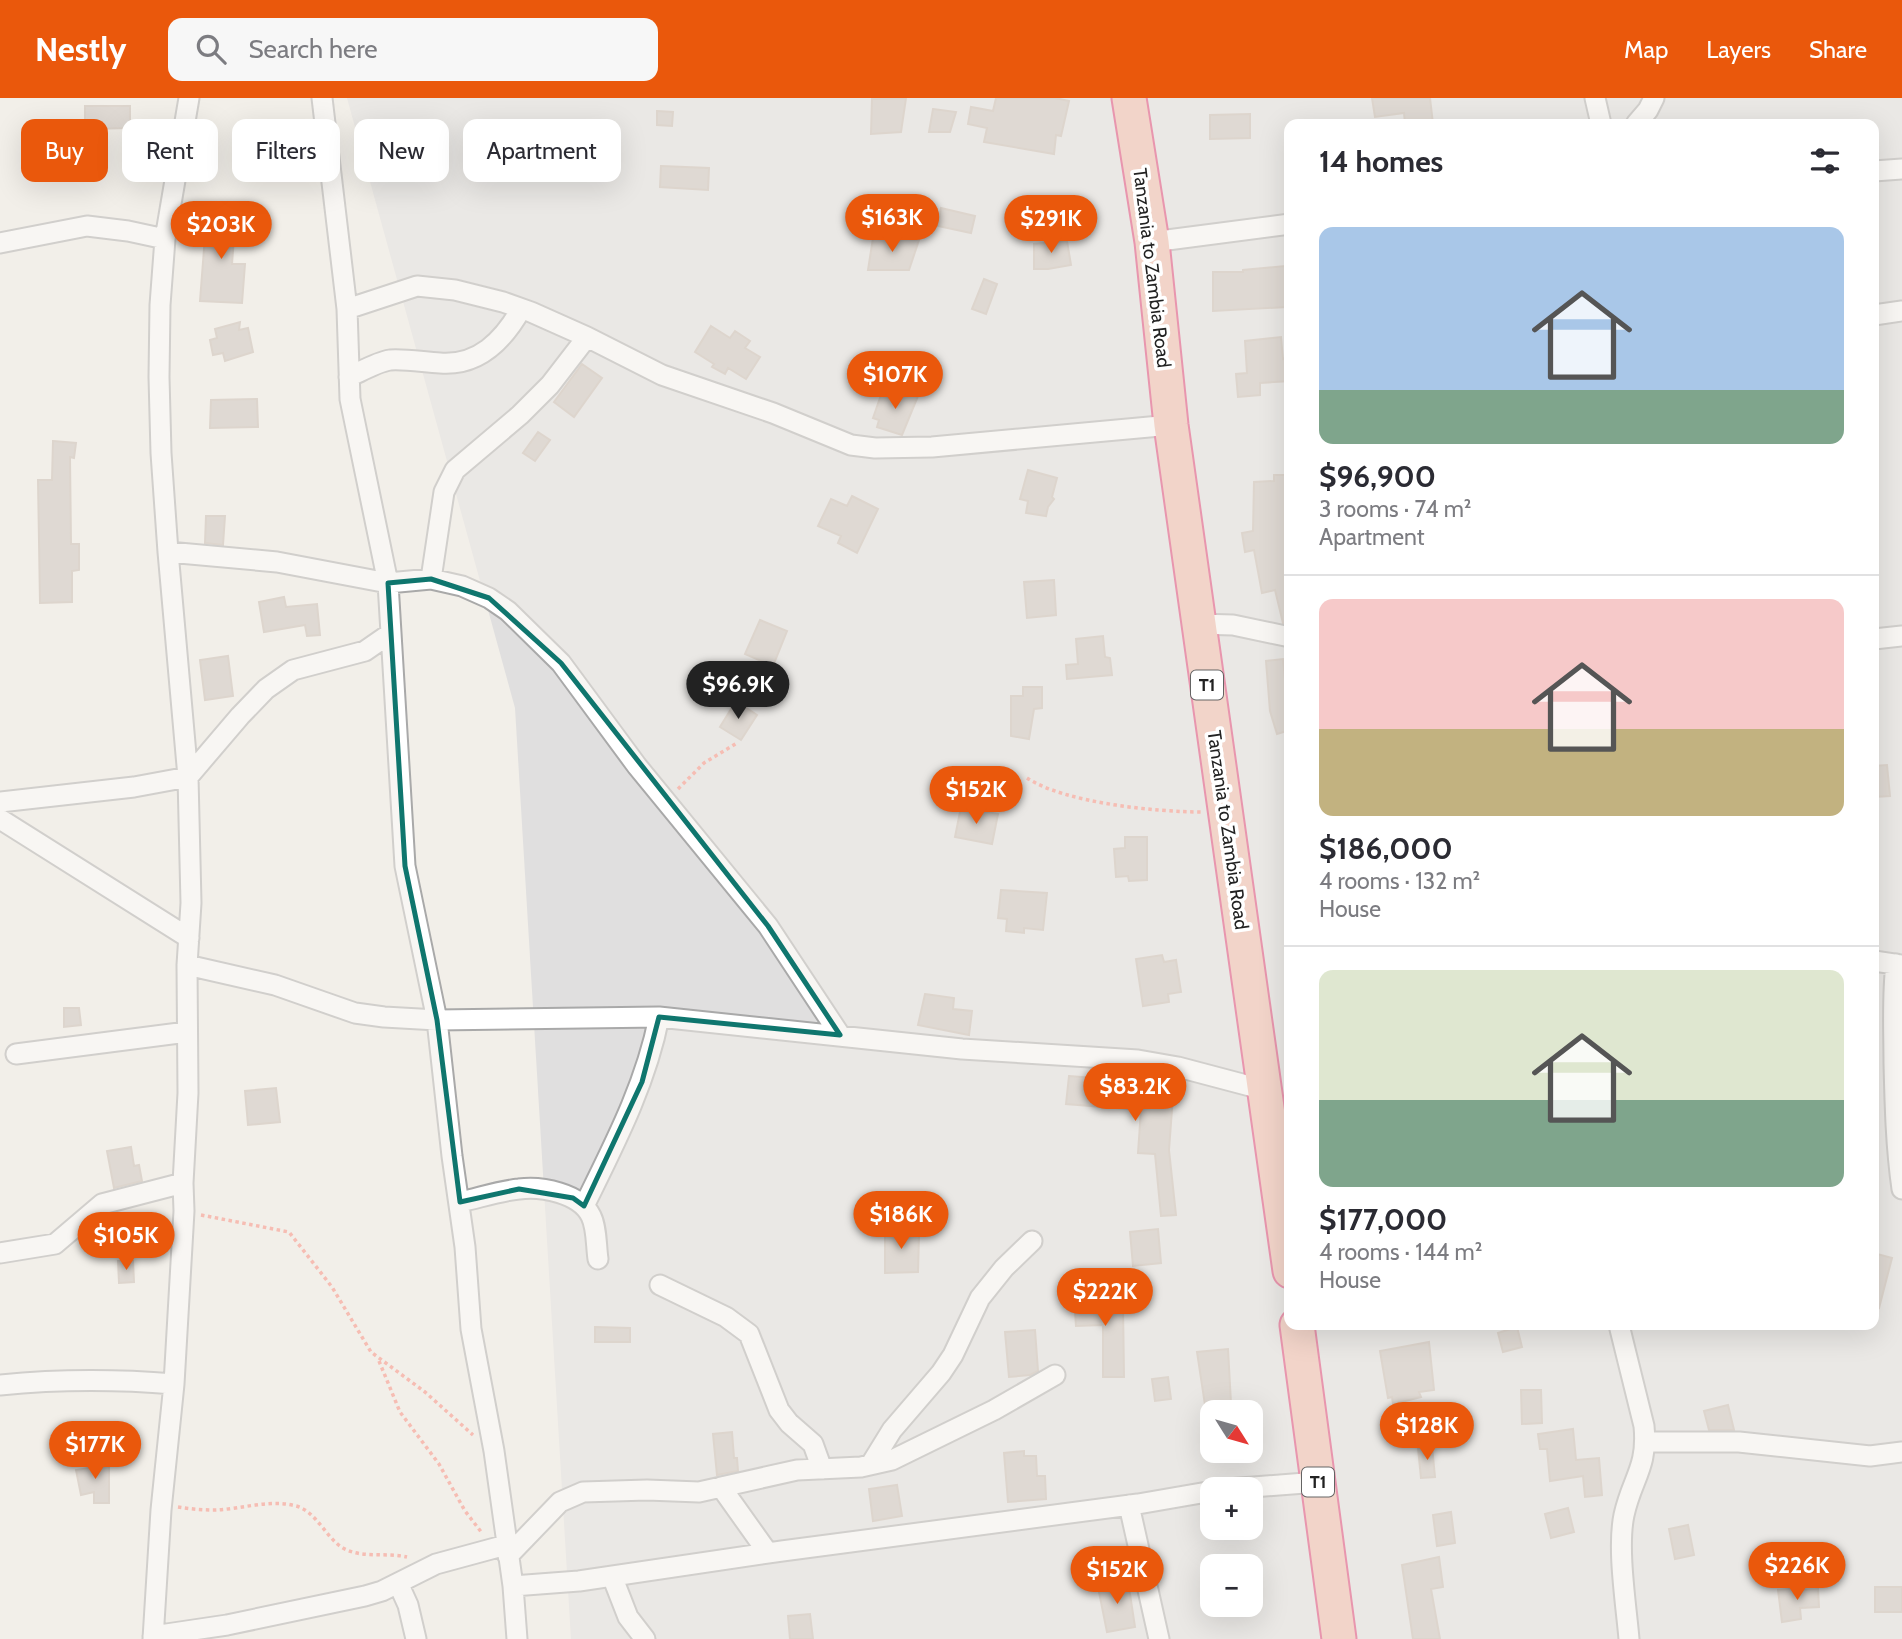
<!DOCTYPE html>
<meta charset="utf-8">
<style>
:root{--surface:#fff;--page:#f7f7f7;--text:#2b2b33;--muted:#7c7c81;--line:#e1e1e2;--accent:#ea580c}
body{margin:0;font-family:Cabin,sans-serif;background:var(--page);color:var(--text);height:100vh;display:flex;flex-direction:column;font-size:26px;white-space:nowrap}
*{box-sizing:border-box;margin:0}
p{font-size:23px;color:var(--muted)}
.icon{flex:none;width:38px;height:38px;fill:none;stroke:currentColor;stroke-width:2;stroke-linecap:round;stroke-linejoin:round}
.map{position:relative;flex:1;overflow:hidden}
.drawer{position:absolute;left:1284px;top:21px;width:595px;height:1211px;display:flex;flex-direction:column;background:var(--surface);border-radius:14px;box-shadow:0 7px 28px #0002}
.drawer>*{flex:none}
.guide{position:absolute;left:21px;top:21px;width:665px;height:63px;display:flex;gap:14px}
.needle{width:46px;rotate:127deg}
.fabs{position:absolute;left:1200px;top:1302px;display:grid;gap:14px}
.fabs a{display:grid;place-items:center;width:63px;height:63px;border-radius:14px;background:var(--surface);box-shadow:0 7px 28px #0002;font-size:35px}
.price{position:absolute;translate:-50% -60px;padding:0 16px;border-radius:24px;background:var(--accent);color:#fff;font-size:23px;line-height:46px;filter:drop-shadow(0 2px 4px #0008)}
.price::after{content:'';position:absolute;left:50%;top:42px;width:21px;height:16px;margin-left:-10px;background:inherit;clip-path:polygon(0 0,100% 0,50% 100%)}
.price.current{background:#222;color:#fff}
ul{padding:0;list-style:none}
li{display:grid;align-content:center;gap:14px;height:371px;padding:0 35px}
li+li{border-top:2px solid var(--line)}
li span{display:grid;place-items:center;height:217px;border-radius:14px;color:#555}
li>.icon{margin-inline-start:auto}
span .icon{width:126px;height:126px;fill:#fffc;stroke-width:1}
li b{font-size:30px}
h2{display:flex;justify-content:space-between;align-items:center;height:84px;padding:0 35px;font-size:30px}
.pill{padding:0 24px;border-radius:14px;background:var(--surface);box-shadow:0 7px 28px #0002;font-size:24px;line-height:63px}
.pill.current{background:var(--accent);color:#fff}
header{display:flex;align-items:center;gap:42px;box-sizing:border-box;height:98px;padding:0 35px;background:var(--accent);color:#fff}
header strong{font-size:33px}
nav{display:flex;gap:38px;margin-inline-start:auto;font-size:24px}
.search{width:490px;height:63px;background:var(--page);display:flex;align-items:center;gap:18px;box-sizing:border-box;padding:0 24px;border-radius:14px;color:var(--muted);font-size:26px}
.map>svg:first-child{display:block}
.residential{fill:#e0dfdf;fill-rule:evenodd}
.building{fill:#c7bfb8;stroke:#c4b6ab;stroke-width:2}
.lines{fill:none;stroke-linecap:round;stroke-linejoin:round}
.minor-casing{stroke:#a9a9a9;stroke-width:23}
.trunk-casing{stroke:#dc2a67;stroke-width:37}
.path{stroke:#fa8072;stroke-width:3.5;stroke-dasharray:3.5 3.5;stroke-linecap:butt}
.minor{stroke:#fff;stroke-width:19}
.trunk{stroke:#f2b4a3;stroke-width:33}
.marked{fill:none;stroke:#0f766e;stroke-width:5;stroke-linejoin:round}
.labels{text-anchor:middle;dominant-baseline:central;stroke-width:7;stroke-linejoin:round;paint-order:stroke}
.shield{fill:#fff;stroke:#646464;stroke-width:2}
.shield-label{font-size:18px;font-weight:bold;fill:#222}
.street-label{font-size:19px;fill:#222;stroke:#fff}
</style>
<header>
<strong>Nestly</strong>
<div class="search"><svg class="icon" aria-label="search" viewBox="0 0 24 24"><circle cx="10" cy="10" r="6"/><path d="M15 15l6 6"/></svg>Search here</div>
<nav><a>Map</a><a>Layers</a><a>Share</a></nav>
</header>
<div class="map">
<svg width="1902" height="1541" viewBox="0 0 1902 1541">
<rect width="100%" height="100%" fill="#f2efe9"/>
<path class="residential" d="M 347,0 L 1902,0 L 1902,1541 L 571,1541 L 515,610 ZM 1290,26 L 1874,26 L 1874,1227 L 1290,1227 ZM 1213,1314 L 1251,1314 L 1251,1353 L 1213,1353 ZM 1213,1391 L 1251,1391 L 1251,1430 L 1213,1430 ZM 1213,1468 L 1251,1468 L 1251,1507 L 1213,1507 Z"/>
<path class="building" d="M 906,0 L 901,34 L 871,36 L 872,1 Z
M 996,0 L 1055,0 L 1069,3 L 1061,38 L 1056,37 L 1054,56 L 984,44 L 987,30 L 968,26 L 971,9 L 993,13 Z
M 1372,0 L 1430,0 L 1433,26 L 1405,26 L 1404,15 L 1375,19 Z
M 85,8 L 130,8 L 130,30 L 85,31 Z
M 933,11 L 956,14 L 950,34 L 929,34 Z
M 657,13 L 673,14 L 672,28 L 657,27 Z
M 1250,16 L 1250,40 L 1210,41 L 1210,17 Z
M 479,56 L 501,57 L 501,74 L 479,74 Z
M 661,68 L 709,70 L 708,92 L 660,89 Z
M 941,110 L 975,118 L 971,135 L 938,128 Z
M 207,112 L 236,114 L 232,166 L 245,166 L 242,205 L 200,203 Z
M 873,140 L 919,142 L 909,172 L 868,172 Z
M 1067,143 L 1071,167 L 1048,171 L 1034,171 L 1034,146 Z
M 1285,168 L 1286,209 L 1213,213 L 1213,174 L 1243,174 L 1243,172 Z
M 984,181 L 997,186 L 986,216 L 972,211 Z
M 240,224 L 239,232 L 248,230 L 253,254 L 225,263 L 223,255 L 213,257 L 210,242 L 217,240 L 215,231 Z
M 711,228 L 730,240 L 735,233 L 750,243 L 745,250 L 760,259 L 746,281 L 728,270 L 725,276 L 712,269 L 714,266 L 695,254 Z
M 1281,239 L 1283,261 L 1290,260 L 1290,283 L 1260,285 L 1260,297 L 1238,299 L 1236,276 L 1247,275 L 1245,243 Z
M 582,266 L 602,280 L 574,319 L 554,304 Z
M 895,290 L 918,298 L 902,337 L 877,329 L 879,322 L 873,320 L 882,294 L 892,298 Z
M 257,301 L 258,329 L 210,330 L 211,302 Z
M 538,334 L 550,342 L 535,363 L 523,355 Z
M 53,343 L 76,345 L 74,360 L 70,359 L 71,446 L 79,446 L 79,472 L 72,473 L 72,504 L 40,505 L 38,382 L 52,382 Z
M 1028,372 L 1057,380 L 1052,399 L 1054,401 L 1048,409 L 1046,418 L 1026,415 L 1028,403 L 1020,401 Z
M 1274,377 L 1290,377 L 1290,526 L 1283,525 L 1275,492 L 1262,495 L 1254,452 L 1245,454 L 1242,435 L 1253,433 L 1254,384 L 1274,383 Z
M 852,398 L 878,411 L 857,455 L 838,445 L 841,438 L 818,428 L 831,401 L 847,408 Z
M 206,418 L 225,418 L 223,447 L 205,445 Z
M 1054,482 L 1056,517 L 1027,520 L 1024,484 Z
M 284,499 L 286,509 L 317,506 L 320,537 L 307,538 L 305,527 L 264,534 L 259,504 Z
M 760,522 L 787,533 L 773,568 L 745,556 Z
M 1103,538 L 1105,559 L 1110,560 L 1112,577 L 1067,581 L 1066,567 L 1078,566 L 1076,541 Z
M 228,558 L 233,598 L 205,602 L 200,562 Z
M 1283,561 L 1290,632 L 1277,636 L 1270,613 L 1266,563 Z
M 1023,589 L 1042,589 L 1042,610 L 1034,611 L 1029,641 L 1011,638 L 1011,598 L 1023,598 Z
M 736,603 L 757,617 L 741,642 L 720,629 Z
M 1887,667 L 1890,698 L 1874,699 L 1874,668 Z
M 961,709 L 998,716 L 992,746 L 955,739 Z
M 1125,739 L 1147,739 L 1147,782 L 1129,783 L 1128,778 L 1116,779 L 1114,751 L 1125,750 Z
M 1001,792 L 1047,795 L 1043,832 L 1024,830 L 1024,835 L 1006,833 L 1007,821 L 998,820 Z
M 1162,857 L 1164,864 L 1176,862 L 1181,894 L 1168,896 L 1169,904 L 1143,908 L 1136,861 Z
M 925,896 L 954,900 L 953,911 L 972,913 L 969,937 L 918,927 Z
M 64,910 L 79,910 L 81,927 L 64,929 Z
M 1069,978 L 1131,983 L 1130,995 L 1173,998 L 1169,1052 L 1176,1117 L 1161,1118 L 1155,1056 L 1138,1055 L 1141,1012 L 1066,1006 Z
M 276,990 L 280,1024 L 248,1027 L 245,993 Z
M 131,1049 L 134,1068 L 139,1067 L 142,1083 L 114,1090 L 107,1053 Z
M 885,1130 L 913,1130 L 913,1138 L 919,1138 L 918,1174 L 885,1175 Z
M 1158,1131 L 1161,1165 L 1133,1168 L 1130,1134 Z
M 1877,1156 L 1892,1160 L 1879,1210 L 1874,1209 L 1874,1166 Z
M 118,1163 L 133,1163 L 134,1184 L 119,1185 Z
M 1120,1196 L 1121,1208 L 1123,1208 L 1124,1279 L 1103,1279 L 1103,1227 L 1076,1228 L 1074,1199 Z
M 595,1229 L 630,1230 L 630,1244 L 595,1244 Z
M 1517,1229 L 1522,1249 L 1503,1254 L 1498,1235 Z
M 1035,1232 L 1038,1273 L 1030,1277 L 1009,1279 L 1005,1234 Z
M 1429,1244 L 1434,1292 L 1419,1294 L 1421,1299 L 1393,1306 L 1392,1299 L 1388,1300 L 1380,1253 Z
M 1228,1251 L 1231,1305 L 1205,1307 L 1197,1254 Z
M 1168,1279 L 1171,1301 L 1155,1303 L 1152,1281 Z
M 1521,1292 L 1541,1292 L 1542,1325 L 1522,1326 Z
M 1728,1307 L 1734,1332 L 1709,1332 L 1704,1313 Z
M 1573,1331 L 1576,1362 L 1599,1360 L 1602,1397 L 1585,1399 L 1583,1378 L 1550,1383 L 1547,1351 L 1540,1351 L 1538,1336 Z
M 732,1334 L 734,1360 L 737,1360 L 738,1373 L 717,1377 L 713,1336 Z
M 1432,1348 L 1435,1379 L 1421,1380 L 1418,1350 Z
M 1024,1353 L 1024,1358 L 1036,1358 L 1037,1378 L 1045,1378 L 1046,1401 L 1008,1404 L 1004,1355 Z
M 90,1363 L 109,1364 L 109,1405 L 94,1405 L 94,1394 L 81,1397 L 76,1372 L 89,1370 Z
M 897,1387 L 902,1418 L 873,1423 L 869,1391 Z
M 1568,1410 L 1574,1434 L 1551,1440 L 1545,1416 Z
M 1451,1414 L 1455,1445 L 1437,1448 L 1433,1417 Z
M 1688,1427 L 1694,1457 L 1675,1461 L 1669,1431 Z
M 1439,1459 L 1443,1489 L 1431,1491 L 1440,1541 L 1413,1541 L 1402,1467 Z
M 1128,1483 L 1135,1529 L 1107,1534 L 1098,1489 Z
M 1875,1489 L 1902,1489 L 1902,1514 L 1875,1514 Z
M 1798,1490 L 1798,1492 L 1818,1491 L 1819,1509 L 1800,1510 L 1801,1521 L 1782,1524 L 1778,1492 Z
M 810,1516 L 813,1541 L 790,1541 L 788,1518 Z"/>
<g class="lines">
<defs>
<path id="minor" d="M 322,0 L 347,211 L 350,301 L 388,485 L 405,768 L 437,922 L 452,1058 L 465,1149 L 471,1231 L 494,1353 L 513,1488 L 517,1541
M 1595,0 L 1601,26
M 1636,26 L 1648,12 L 1654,0
M 1874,73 L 1902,71
M 1152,144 L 1290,126
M 0,145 L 87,128 L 128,133 L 165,141
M 347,211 L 417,188 L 455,192 L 503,204 L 531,214 L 587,239 L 662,277 L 773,315 L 851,347 L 875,350 L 932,349 L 1171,327
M 1874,217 L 1902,213
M 349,279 C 362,273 377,264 390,262 C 406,261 423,264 440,265 C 478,268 503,243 521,211
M 168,454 L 277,464 L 388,485 L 431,481 L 462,488 L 489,500 L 508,513 L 561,565 L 637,668 L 768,828 L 840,937
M 431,481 L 444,394 L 455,372 L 520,317 L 550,287 L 587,239
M 1198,526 L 1233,527 L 1290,539
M 1874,541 L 1902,538
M 0,704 L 134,689 L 188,679 L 240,618 L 266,591 L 293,572 L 365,553 L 391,535
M 0,721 L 189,840
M 1874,863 L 1902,867
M 1896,866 C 1892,899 1894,931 1894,965 C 1895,1007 1896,1049 1902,1091
M 187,867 L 275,887 L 355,915 L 384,919 L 437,922 L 659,919 L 962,951 L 1138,962 L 1178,969 L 1265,992
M 16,956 L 187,934
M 460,1104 C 479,1100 499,1093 519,1091 C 541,1088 580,1095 591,1118 C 597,1130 596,1148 598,1161
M 584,1108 C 614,1047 646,986 659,919
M 0,1155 L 55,1146 L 102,1106 L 183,1085
M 660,1187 L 726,1219 L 749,1236 L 779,1312 L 789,1325 L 813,1346 L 822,1371
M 1619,1227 L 1644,1328 C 1648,1370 1632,1380 1624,1417 C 1617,1450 1626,1506 1629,1541
M 0,1287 C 61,1281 112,1281 174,1286
M 1646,1344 L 1739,1344 L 1870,1358 L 1902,1354
M 871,1366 L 892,1332 L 941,1275 L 953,1257 L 980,1200 L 1004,1170 L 1032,1143
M 721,1389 L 768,1455
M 1227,1391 L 1318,1384
M 1129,1407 L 1159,1541
M 508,1458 L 560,1404 L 583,1394 L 647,1392 L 699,1394 L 797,1372 L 861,1369 L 892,1362 L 994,1312 L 1055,1277
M 612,1478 L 628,1519 L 645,1541
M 398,1485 L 408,1507 L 416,1541
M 513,1488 L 579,1483 L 782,1453 L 1138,1406 L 1213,1393
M 153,1538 L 227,1527 L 365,1498 L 382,1493 L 436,1466 L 506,1447
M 153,1541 L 161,1412 L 174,1286 L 184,1113 L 183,1085 L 188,995 L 187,867 L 191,805 L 188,679 L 168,454 L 161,355 L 159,279 L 160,207 L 165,141 L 189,0"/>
<path id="trunk" d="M 1129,0 L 1152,144 L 1171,327 L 1290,1173
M 1297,1227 L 1339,1541"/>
</defs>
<use href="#minor" class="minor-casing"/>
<use href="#trunk" class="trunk-casing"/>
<path class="path" d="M 1027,680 C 1065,705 1156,714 1202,714
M 678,691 L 704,665 L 737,645
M 201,1117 L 289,1134 L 332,1189 L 371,1254 L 425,1294 L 473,1337
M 379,1263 L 400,1314 L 439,1366 L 465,1413 L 482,1435
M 178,1409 C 190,1411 203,1412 216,1412 C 241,1411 270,1401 296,1408 C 316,1413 326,1440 343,1450 C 362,1461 386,1454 407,1459"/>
<use href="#minor" class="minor"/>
<use href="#trunk" class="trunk"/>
</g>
<path d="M0 0H1902V1541H0ZM 431,481 L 489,500 L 561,565 L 768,828 L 840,937 L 659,919 L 642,984 L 584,1108 L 573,1100 L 519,1091 L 460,1104 L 437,922 L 405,768 L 388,485 Z" fill="#f2efe9" fill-opacity=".55" fill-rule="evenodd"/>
<path class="marked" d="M 431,481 L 489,500 L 561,565 L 768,828 L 840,937 L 659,919 L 642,984 L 584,1108 L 573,1100 L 519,1091 L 460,1104 L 437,922 L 405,768 L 388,485 Z"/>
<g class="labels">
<g class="shield">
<rect x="1191" y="572.5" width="32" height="29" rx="5"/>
<rect x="1302" y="1369.5" width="32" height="29" rx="5"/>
</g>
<g class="shield-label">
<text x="1207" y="587">T1</text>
<text x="1318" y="1384">T1</text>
</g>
<g class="street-label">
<text transform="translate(1152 170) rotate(83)">Tanzania to Zambia Road</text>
<text transform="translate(1228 732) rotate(82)">Tanzania to Zambia Road</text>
</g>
</g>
</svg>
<div class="fabs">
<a><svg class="needle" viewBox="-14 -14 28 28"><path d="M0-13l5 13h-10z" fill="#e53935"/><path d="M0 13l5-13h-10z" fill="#7c7c81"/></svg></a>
<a>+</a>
<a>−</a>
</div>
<b class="price" style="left:892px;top:156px">$163K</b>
<b class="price" style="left:1051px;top:157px">$291K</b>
<b class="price" style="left:221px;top:163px">$203K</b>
<b class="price" style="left:895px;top:313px">$107K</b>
<b class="price current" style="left:738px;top:623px">$96.9K</b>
<b class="price" style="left:976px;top:728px">$152K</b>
<b class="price" style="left:1135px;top:1025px">$83.2K</b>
<b class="price" style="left:901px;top:1153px">$186K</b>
<b class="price" style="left:126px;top:1174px">$105K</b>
<b class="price" style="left:1105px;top:1230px">$222K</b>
<b class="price" style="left:1427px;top:1364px">$128K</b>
<b class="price" style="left:95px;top:1383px">$177K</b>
<b class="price" style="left:1797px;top:1504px">$226K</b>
<b class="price" style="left:1117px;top:1508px">$152K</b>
<div class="guide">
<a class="pill current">Buy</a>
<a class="pill">Rent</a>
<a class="pill">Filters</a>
<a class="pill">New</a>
<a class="pill">Apartment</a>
</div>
<section class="drawer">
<h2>14 homes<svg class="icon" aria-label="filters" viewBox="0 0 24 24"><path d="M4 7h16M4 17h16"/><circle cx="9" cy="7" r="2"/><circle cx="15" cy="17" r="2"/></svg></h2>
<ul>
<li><span style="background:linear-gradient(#a9c7e8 75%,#7fa58c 0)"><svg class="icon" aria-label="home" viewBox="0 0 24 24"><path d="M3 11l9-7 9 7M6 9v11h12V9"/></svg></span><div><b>$96,900</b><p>3 rooms · 74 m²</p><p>Apartment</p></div></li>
<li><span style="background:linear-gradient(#f6c9c9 60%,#c2b280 0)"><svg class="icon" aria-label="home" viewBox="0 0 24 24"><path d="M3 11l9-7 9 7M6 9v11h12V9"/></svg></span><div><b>$186,000</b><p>4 rooms · 132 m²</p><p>House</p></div></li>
<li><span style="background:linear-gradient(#dfe7d0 60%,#7fa58c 0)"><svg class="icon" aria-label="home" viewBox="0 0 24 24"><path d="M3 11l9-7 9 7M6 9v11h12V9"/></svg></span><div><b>$177,000</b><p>4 rooms · 144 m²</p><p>House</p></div></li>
</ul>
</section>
</div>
